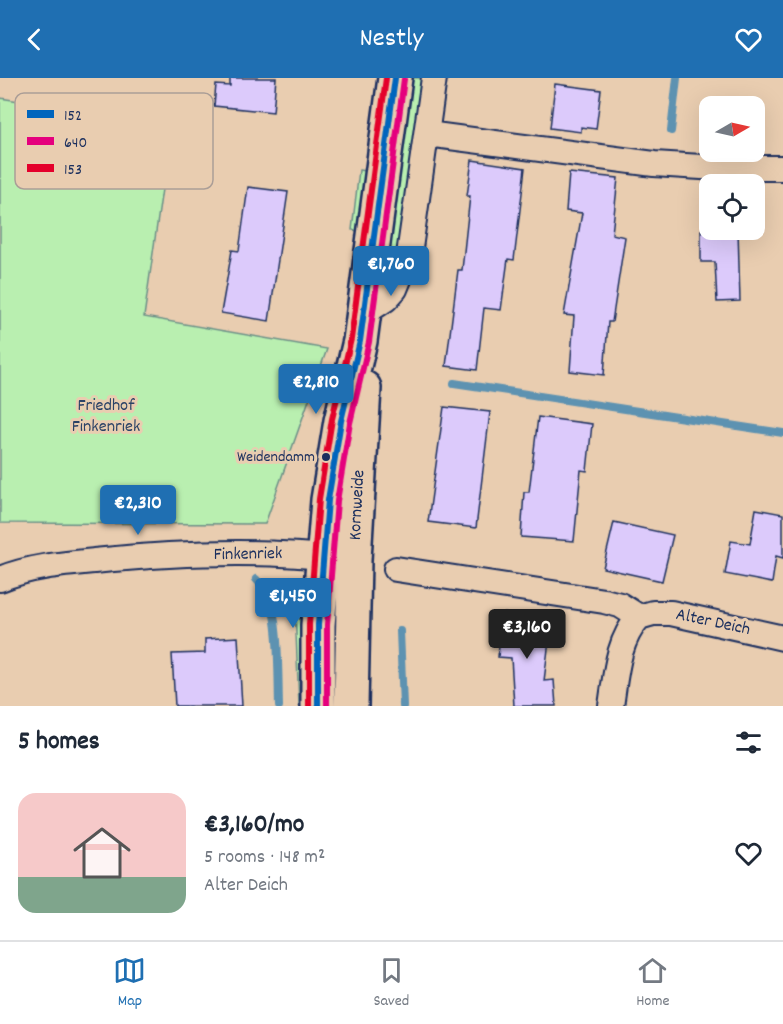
<!DOCTYPE html>
<meta charset="utf-8">
<style>
:root{--surface:#fff;--page:#f2f2f3;--text:#1f2937;--muted:#747a83;--line:#e0e1e3;--accent:#1f6fb2}
body{margin:0;font-family:Dekko,sans-serif;background:var(--page);color:var(--text);height:100vh;display:flex;flex-direction:column;font-size:22px;white-space:nowrap}
*{box-sizing:border-box;margin:0}
p{font-size:20px;color:var(--muted)}
.icon{flex:none;width:33px;height:33px;fill:none;stroke:currentColor;stroke-width:2;stroke-linecap:round;stroke-linejoin:round}
.map{position:relative;height:628px;overflow:hidden}
.drawer{display:flex;flex-direction:column;background:var(--surface);flex:1}
.drawer>*{flex:none}
.needle{width:39px;rotate:81deg}
.controls{position:absolute;left:699px;top:18px;display:grid;gap:12px}
.controls a{display:grid;place-items:center;width:66px;height:66px;border-radius:12px;background:var(--surface);box-shadow:0 6px 24px #0002;font-size:30px}
.price{position:absolute;translate:-50% -51px;padding:0 14px;border-radius:6px;background:var(--accent);color:#fff;font-size:20px;line-height:39px;filter:drop-shadow(0 2px 3px #0008)}
.price::after{content:'';position:absolute;left:50%;top:36px;width:18px;height:14px;margin-left:-9px;background:inherit;clip-path:polygon(0 0,100% 0,50% 100%)}
.price.on{background:#222;color:#fff}
ul{padding:0;list-style:none}
li{display:flex;align-items:center;gap:18px;height:150px;padding:0 18px}
li span{display:grid;place-items:center;flex:none;width:168px;height:120px;border-radius:18px;color:#555}
li>.icon{margin-inline-start:auto}
span .icon{width:72px;height:72px;fill:#fffc;stroke-width:1}
li b{font-size:26px}
h2{display:flex;justify-content:space-between;align-items:center;height:72px;padding:0 18px;font-size:26px}
header{display:flex;justify-content:space-between;align-items:center;height:78px;padding:0 18px;background:var(--accent);color:#fff;font-size:27px;font-weight:600}
.menu{display:flex;justify-content:space-around;align-items:center;height:84px;border-top:2px solid var(--line);background:var(--surface);font-size:16px;color:var(--muted)}
.menu a{display:grid;justify-items:center;gap:3px}
.menu .on{color:var(--accent)}
.map>svg:first-child{display:block}
.green{fill:#b9efb0;stroke:#6a8f87;stroke-width:1.5}
.lines{fill:none;stroke-linecap:round;stroke-linejoin:round}
.stream{stroke:#5d92b1;stroke-width:8}
.building{fill:#dccafb;stroke:#1b2f5e;stroke-width:1.5}
.minor-casing{stroke:#1b2f5e;stroke-width:28}
.secondary-casing{stroke:#1b2f5e;stroke-width:38}
.minor{stroke:#e9cdb0;stroke-width:24}
.secondary{stroke:#e9cdb0;stroke-width:33}
.bus-1-casing{stroke:#e9cdb0;stroke-width:10}
.bus-2-casing{stroke:#e9cdb0;stroke-width:10}
.bus-3-casing{stroke:#e9cdb0;stroke-width:10}
.bus-1{stroke:#0065bd;stroke-width:6}
.bus-2{stroke:#e5007d;stroke-width:6}
.bus-3{stroke:#e4002b;stroke-width:6}
.bus-dot{fill:#1b2f5e;stroke:#e9cdb0;stroke-width:2}
.labels{text-anchor:middle;dominant-baseline:central;stroke-width:6;stroke-linejoin:round;paint-order:stroke}
.bus-label{font-size:16px;fill:#1b2f5e;stroke:#e9cdb0;text-anchor:end}
.park-label{font-size:18px;fill:#2b4266;stroke:#e9cdb0}
.street-label{font-size:18px;fill:#1b2f5e;stroke:#e9cdb0}
.key{fill:#e9cdb0;stroke:#ab9e97;stroke-width:1.5}
.key-label{font-size:16px;fill:#1b2f5e}
</style>
<header><svg class="icon" aria-label="back" viewBox="0 0 24 24"><path d="M15 5l-7 7 7 7"/></svg>Nestly<svg class="icon" aria-label="heart" viewBox="0 0 24 24"><path d="M12 20l-8-8c-3-5 5-10 8-4 3-6 11-1 8 4z"/></svg></header>
<div class="map">
<svg width="783" height="628" viewBox="0 0 783 628">
<rect width="100%" height="100%" fill="#e9cdb0"/>
<filter id="ink" filterUnits="userSpaceOnUse"><feTurbulence type="fractalNoise" baseFrequency=".0167" numOctaves="2"/><feDisplacementMap in="SourceGraphic" scale="12" xChannelSelector="R" yChannelSelector="G"/><feConvolveMatrix kernelMatrix="1 2 1 2 8 2 1 2 1" color-interpolation-filters="sRGB"/></filter>
<g filter="url(#ink)">
<path class="green" d="M 411,0 L 425,0 L 402,175 L 386,202 Z
M 0,20 L 171,47 L 144,239 L 327,271 L 265,446 L 0,445 Z
M 359,92 L 366,93 L 358,153 L 352,152 Z
M 291,499 L 298,504 L 300,512 L 305,628 L 299,628 L 295,531 Z"/>
<g class="lines">
<path class="stream" d="M 671,53 L 677,0
M 454,305 L 783,355
M 256,501 C 259,505 264,508 266,512 C 280,535 278,600 279,628
M 400,553 L 403,628"/>
</g>
<path class="building" d="M 230,0 L 276,0 L 273,34 L 214,28 L 216,7 L 230,8 Z
M 555,6 L 601,12 L 596,51 L 581,49 L 581,54 L 550,50 Z
M 472,82 L 525,90 L 514,182 L 508,181 L 501,232 L 484,230 L 477,292 L 446,288 L 458,192 L 462,192 L 470,118 L 467,118 Z
M 569,95 L 618,100 L 612,156 L 625,159 L 612,244 L 608,244 L 604,297 L 570,293 L 574,238 L 564,237 L 582,135 L 566,133 Z
M 248,109 L 288,114 L 269,243 L 221,235 L 232,172 L 239,173 Z
M 701,152 L 738,152 L 740,223 L 717,224 L 715,184 L 701,184 Z
M 444,329 L 490,334 L 476,450 L 428,444 Z
M 538,339 L 592,346 L 587,393 L 581,392 L 574,463 L 521,459 L 524,414 L 529,414 Z
M 756,431 L 783,436 L 783,480 L 776,478 L 772,505 L 725,496 L 731,463 L 750,466 Z
M 614,444 L 673,457 L 662,503 L 603,490 Z
M 502,535 L 539,540 L 538,554 L 550,555 L 544,603 L 554,602 L 556,628 L 514,628 L 511,580 L 498,579 Z
M 238,559 L 242,628 L 175,628 L 172,576 L 205,575 L 205,561 Z"/>
<g class="lines">
<defs>
<path id="minor" d="M 427,56 L 654,86 L 717,90 L 783,90
M 363,236 L 386,221 L 395,211 L 409,177 L 434,0
M 396,491 L 604,523 L 620,527 L 639,539 L 653,535 L 671,535 L 783,560
M 0,501 C 29,489 62,486 94,483 C 172,475 262,471 340,481
M 611,628 C 616,596 617,564 639,539"/>
<path id="secondary" d="M 318,628 L 318,547 L 328,422 L 341,343 L 360,263 L 395,0
M 351,628 L 354,482 L 364,310"/>
</defs>
<use href="#minor" class="minor-casing"/>
<use href="#secondary" class="secondary-casing"/>
<use href="#minor" class="minor"/>
<use href="#secondary" class="secondary"/>
<defs>
<path id="bus-1" d="M 318,628 L 318,547 L 328,422 L 341,343 L 360,263 L 395,0"/>
<path id="bus-2" d="M 327,628 L 327,547 L 337,423 L 350,345 L 369,264 L 404,1"/>
<path id="bus-3" d="M 309,628 L 309,546 L 319,421 L 332,341 L 351,261 L 386,0"/>
</defs>
<use href="#bus-1" class="bus-1-casing"/>
<use href="#bus-2" class="bus-2-casing"/>
<use href="#bus-3" class="bus-3-casing"/>
<use href="#bus-1" class="bus-1"/>
<use href="#bus-2" class="bus-2"/>
<use href="#bus-3" class="bus-3"/>
</g>
</g>
<circle class="bus-dot" cx="326" cy="379" r="5"/>
<g class="labels">
<g class="bus-label">
<text x="315" y="379">Weidendamm</text>
</g>
<g class="park-label">
<text x="106" y="328">Friedhof<tspan x="106" dy="21">Finkenriek</tspan></text>
</g>
<g class="street-label">
<text transform="translate(358 427) rotate(-87)">Kornweide</text>
<text transform="translate(248 477) rotate(-1)">Finkenriek</text>
<text transform="translate(713 545) rotate(12)">Alter Deich</text>
</g>
</g>
<rect x="15" y="15" width="198" height="96" rx="9" class="key"/>
<rect x="27" y="32" width="27" height="8" fill="#0065bd"/>
<rect x="27" y="59" width="27" height="8" fill="#e5007d"/>
<rect x="27" y="86" width="27" height="8" fill="#e4002b"/>
<g class="key-label">
<text x="64" y="42">152</text>
<text x="64" y="69">640</text>
<text x="64" y="96">153</text>
</g>
</svg>
<div class="controls">
<a><svg class="needle" viewBox="-14 -14 28 28"><path d="M0-13l5 13h-10z" fill="#e53935"/><path d="M0 13l5-13h-10z" fill="#747a83"/></svg></a>
<a><svg class="icon" aria-label="locate" viewBox="0 0 24 24"><circle cx="12" cy="12" r="6"/><path d="M12 2v4M12 18v4M2 12h4M18 12h4"/></svg></a>
</div>
<b class="price" style="left:391px;top:219px">€1,760</b>
<b class="price" style="left:316px;top:337px">€2,810</b>
<b class="price" style="left:138px;top:458px">€2,310</b>
<b class="price" style="left:293px;top:551px">€1,450</b>
<b class="price on" style="left:527px;top:582px">€3,160</b>
</div>
<section class="drawer">
<h2>5 homes<svg class="icon" aria-label="filters" viewBox="0 0 24 24"><path d="M4 7h16M4 17h16"/><circle cx="9" cy="7" r="2"/><circle cx="15" cy="17" r="2"/></svg></h2>
<ul>
<li><span style="background:linear-gradient(#f6c9c9 70%,#7fa58c 0)"><svg class="icon" aria-label="home" viewBox="0 0 24 24"><path d="M3 11l9-7 9 7M6 9v11h12V9"/></svg></span><div><b>€3,160/mo</b><p>5 rooms · 148 m²</p><p>Alter Deich</p></div><svg class="icon" aria-label="heart" viewBox="0 0 24 24"><path d="M12 20l-8-8c-3-5 5-10 8-4 3-6 11-1 8 4z"/></svg></li>
</ul>
</section>
<nav class="menu">
<a class="on"><svg class="icon" aria-label="map" viewBox="0 0 24 24"><path d="M3 6l6-2 6 2 6-2v14l-6 2-6-2-6 2zM9 4v14M15 6v14"/></svg>Map</a>
<a><svg class="icon" aria-label="saved" viewBox="0 0 24 24"><path d="M7 4h10v16l-5-4-5 4z"/></svg>Saved</a>
<a><svg class="icon" aria-label="home" viewBox="0 0 24 24"><path d="M3 11l9-7 9 7M6 9v11h12V9"/></svg>Home</a>
</nav>
